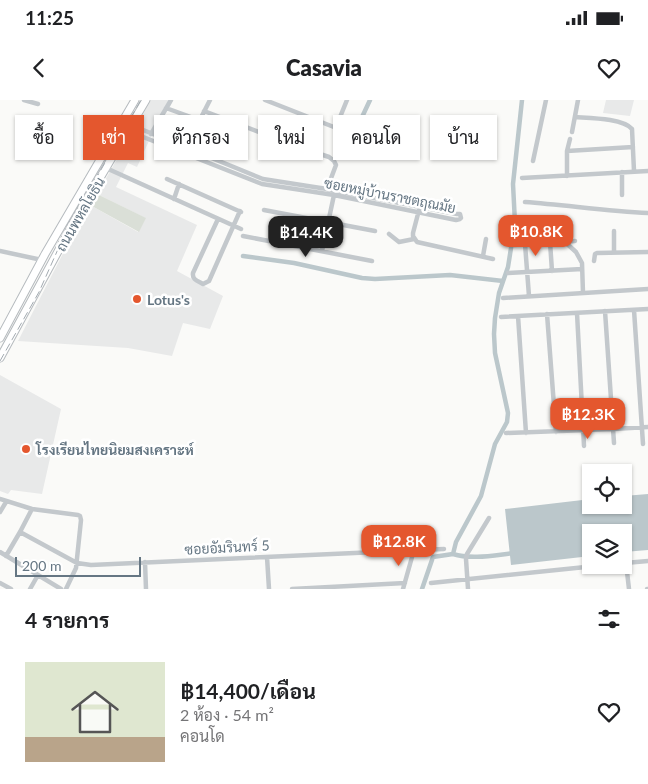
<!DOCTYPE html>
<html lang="th">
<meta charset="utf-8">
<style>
:root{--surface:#fff;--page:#f2f2f2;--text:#202124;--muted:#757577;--accent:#e4572e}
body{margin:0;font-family:Lato,Sarabun,sans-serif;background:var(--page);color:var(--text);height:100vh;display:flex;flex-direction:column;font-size:19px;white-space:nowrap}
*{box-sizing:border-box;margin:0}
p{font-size:16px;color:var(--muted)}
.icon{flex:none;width:28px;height:28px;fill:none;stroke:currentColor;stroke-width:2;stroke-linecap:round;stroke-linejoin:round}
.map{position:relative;height:489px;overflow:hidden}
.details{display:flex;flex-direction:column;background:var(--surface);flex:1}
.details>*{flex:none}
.guide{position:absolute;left:15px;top:15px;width:619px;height:45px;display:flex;gap:10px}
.tools{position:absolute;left:582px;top:364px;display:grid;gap:10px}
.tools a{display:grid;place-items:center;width:50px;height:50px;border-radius:0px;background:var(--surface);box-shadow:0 1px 4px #0004;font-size:25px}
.scale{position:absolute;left:15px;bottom:12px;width:126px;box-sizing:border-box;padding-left:5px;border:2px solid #657683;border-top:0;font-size:14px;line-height:18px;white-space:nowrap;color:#657683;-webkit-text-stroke:4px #fff;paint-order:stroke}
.price{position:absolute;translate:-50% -42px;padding:0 11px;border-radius:10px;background:var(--accent);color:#fff;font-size:16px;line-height:32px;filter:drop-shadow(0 1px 2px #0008)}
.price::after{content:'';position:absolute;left:50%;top:30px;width:15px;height:11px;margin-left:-8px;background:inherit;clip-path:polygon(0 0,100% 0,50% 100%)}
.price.on{background:#222;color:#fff}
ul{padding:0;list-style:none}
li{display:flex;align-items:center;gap:15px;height:125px;padding:0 25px}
li span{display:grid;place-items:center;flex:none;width:140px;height:100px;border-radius:0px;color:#555}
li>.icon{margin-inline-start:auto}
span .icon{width:60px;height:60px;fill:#fffc;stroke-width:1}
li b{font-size:21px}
h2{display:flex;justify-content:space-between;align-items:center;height:60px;padding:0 25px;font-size:21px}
.tag{padding:0 18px;border-radius:0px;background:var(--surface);box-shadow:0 1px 4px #0004;font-size:18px;line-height:45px}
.tag.on{background:var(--accent);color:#fff}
.status{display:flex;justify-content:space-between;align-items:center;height:35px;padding:0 25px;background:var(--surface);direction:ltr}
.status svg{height:14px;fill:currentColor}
header{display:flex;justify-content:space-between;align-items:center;height:65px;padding:0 25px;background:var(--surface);font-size:22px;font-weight:800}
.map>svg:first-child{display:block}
.built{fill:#e8e9e9}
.green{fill:#dadfd7}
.water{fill:#bbc7cb}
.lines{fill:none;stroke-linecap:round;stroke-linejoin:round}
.canal{stroke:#bbc7cb;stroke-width:4.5}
.primary-casing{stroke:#b5babe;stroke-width:9}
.street{stroke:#c3c8cc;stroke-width:4.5}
.primary{stroke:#fff;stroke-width:7}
.rail{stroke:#a2aab0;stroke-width:1;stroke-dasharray:8 4;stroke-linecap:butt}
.poi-dot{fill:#e4572e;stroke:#fff;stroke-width:2}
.labels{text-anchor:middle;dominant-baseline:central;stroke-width:5;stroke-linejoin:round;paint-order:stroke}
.street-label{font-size:14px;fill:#657683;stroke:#fff}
.poi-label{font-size:14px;font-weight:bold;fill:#657683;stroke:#fff;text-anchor:start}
</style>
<div class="status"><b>11:25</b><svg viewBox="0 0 49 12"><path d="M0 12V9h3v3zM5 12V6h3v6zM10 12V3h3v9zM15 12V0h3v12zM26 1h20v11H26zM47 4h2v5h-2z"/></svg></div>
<header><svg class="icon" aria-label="back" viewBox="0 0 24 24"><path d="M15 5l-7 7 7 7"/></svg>Casavia<svg class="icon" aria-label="heart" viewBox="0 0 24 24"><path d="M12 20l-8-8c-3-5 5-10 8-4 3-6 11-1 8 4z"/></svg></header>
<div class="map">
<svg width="648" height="489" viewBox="0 0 648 489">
<rect width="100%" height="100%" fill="#fafaf8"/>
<path class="built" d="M 151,0 L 173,0 L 170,7 L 165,6 L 137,67 L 128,63 L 116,87 L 197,125 L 177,171 L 223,196 L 210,229 L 183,223 L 172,256 L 128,248 L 18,241 L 72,136 L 90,105 L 138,132 L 145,118 L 97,94 Z
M 606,0 L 634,0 L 630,16 L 603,13 Z
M 0,275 L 61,309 L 42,394 L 11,390 L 8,394 L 0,391 Z"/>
<path class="green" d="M 97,94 L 146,118 L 139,132 L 90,105 Z"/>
<path class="water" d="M 648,394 L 648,450 L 624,452 L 624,432 L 591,432 L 591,456 L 511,465 L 505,409 L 591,399 L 591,405 L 624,405 L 624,396 Z"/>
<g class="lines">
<path class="canal" d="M 349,45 L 370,0
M 243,156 L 294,163 L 362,178 L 375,179 L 450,175 L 503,181
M 453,454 C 472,460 495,455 515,453
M 422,489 L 433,457 L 453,454 L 456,442 L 481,396 L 495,344 L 507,322 L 508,313 L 495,253 L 494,234 L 495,218 L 499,193 L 508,167 L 515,123 L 513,84 L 522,0"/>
<defs>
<path id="primary" d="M 0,238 L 45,154 L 135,0
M 0,258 L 74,122 L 146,0"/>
</defs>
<use href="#primary" class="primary-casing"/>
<path class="street" d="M 24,0 L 38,4
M 265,0 L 344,31
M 166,8 L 199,20
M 204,11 L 290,44 L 329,57 L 334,61 L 336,65 L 327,89
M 575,17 C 589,18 623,18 632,29 L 634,71
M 336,27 L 347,0
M 128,31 L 262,84 L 334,95 L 456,120 L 460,119 L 461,118 L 460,114 L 457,114 L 327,89 L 263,79 L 131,25
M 572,32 L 578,0
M 151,34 L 171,0
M 185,49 L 210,0
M 567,51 L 633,47
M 533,61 L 546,0
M 106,68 L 241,129
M 567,76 L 567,51 L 570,39
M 522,78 L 648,71
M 167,79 L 241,112
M 622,95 L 622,72
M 174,99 L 179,84
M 525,102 C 566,105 607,111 648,113
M 264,110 L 375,131
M 419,110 L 413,133 L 413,136 L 417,142 L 493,159
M 218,119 L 193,173 C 192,180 198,181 203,184 L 209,181 L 240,111
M 614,131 L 614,152
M 389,134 L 399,142 L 414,139
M 243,136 L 372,161
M 550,142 L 552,171
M 565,142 L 576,152 L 582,163 L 583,193
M 525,144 L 529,196
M 514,145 L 575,141
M 0,151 L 42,160
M 322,151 L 334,95
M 483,156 L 486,139
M 594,161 L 595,154 L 597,153 L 648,152
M 508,173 L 582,169
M 503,198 L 648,189
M 634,210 L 643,344
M 605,211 L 614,343
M 577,213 L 584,346
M 547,214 L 556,332
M 518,216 L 526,333
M 501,217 L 648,209
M 506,333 L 613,329 L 648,327
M 0,399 L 32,409 L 78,415 L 80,416 L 81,420 L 76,468 L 66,489
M 0,412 L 6,402
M 20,432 L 77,463 L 91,465 L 444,449
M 0,452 L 61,489
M 6,456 L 20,432 L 32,409
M 267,457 L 269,489
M 145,462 L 146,489
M 625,463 L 648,461
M 626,463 L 629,489
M 0,483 L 11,489
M 431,483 L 605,465
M 30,489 L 38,475
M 292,489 L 405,483
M 403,489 L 414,450
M 468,489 L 466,459 L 467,454 L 489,418
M 647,489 L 648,489"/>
<use href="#primary" class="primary"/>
<path class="rail" d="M 0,261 L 39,192 L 67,129 L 141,0"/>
</g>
<g class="poi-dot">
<circle cx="137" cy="199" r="5"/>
<circle cx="26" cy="349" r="5"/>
</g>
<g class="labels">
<g class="street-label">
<text transform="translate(390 95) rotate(11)">ซอยหมู่บ้านราชตฤณมัย</text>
<text transform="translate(80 114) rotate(-60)">ถนนพหลโยธิน</text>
<text transform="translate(227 447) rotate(-3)">ซอยอัมรินทร์ 5</text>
</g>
<g class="poi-label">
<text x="147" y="199">Lotus's</text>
<text x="36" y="349">โรงเรียนไทยนิยมสงเคราะห์</text>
</g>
</g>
</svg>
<div class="tools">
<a><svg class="icon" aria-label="locate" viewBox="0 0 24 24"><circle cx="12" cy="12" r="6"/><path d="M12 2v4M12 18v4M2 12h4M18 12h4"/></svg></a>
<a><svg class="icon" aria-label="layers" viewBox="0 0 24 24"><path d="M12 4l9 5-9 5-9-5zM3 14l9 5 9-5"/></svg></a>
</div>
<div class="scale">200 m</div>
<b class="price" style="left:536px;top:157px">฿10.8K</b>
<b class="price on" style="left:306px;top:158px">฿14.4K</b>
<b class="price" style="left:588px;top:340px">฿12.3K</b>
<b class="price" style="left:399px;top:467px">฿12.8K</b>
<div class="guide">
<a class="tag">ซื้อ</a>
<a class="tag on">เช่า</a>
<a class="tag">ตัวกรอง</a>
<a class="tag">ใหม่</a>
<a class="tag">คอนโด</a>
<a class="tag">บ้าน</a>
</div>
</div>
<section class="details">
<h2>4 รายการ<svg class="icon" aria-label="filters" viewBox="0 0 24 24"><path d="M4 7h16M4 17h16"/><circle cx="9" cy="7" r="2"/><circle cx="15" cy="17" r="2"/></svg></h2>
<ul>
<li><span style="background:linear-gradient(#dfe7d0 75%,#b9a48a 0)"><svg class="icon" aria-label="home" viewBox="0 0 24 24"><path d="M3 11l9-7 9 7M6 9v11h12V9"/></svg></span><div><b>฿14,400/เดือน</b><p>2 ห้อง · 54 m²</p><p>คอนโด</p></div><svg class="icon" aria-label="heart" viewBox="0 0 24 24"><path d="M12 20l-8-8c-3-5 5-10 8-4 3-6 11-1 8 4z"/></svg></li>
</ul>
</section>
